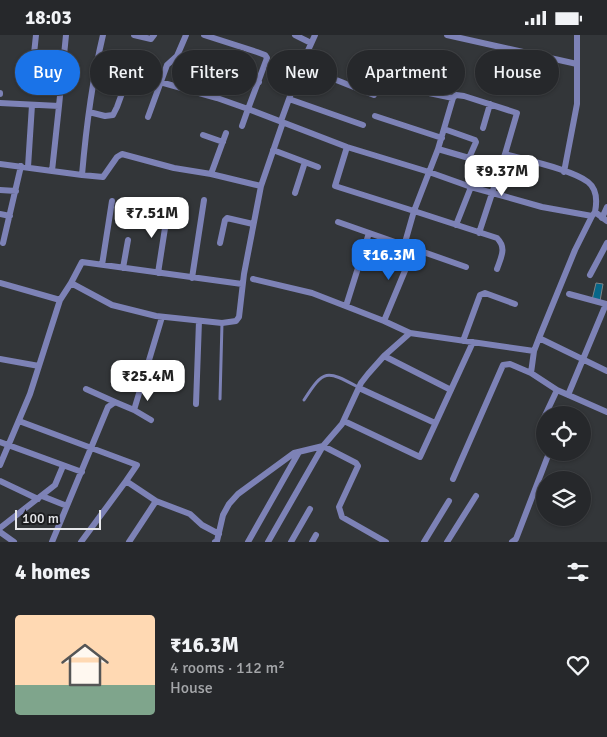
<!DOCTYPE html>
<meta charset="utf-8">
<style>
:root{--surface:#26282b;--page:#2e3033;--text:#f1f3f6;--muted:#a4a6a9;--line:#424447;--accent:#1a73e8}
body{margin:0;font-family:Signika,sans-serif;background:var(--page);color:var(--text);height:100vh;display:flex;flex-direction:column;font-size:19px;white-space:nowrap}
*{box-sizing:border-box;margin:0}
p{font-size:16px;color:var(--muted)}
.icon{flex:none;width:28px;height:28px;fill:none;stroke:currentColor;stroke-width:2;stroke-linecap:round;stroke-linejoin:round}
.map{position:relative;height:507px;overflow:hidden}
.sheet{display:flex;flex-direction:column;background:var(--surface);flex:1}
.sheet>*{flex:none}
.banner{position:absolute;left:15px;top:15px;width:578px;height:45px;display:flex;gap:10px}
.controls{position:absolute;left:536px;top:371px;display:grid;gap:10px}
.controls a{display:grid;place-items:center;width:55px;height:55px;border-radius:50%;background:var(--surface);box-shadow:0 1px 4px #0004,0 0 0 1px var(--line);font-size:25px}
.scale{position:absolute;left:15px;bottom:12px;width:86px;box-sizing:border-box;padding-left:5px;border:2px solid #e6e7ea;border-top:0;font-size:14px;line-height:18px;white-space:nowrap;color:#e6e7ea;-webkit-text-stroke:4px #1c1d1f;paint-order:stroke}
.price{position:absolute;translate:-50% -42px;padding:0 11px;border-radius:10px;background:#fff;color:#222;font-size:16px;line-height:32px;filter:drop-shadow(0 1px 2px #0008)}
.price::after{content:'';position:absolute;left:50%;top:30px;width:15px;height:11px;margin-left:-8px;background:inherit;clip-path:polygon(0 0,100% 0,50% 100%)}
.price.selected{background:var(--accent);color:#fff}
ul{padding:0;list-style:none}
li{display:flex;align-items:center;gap:15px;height:125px;padding:0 15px}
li+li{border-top:1px solid var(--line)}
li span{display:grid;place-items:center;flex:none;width:140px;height:100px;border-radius:5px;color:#555}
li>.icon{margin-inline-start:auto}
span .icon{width:60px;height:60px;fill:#fffc;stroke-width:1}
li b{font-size:21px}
h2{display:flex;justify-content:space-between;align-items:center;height:60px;padding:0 15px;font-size:21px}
.pill{padding:0 18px;border-radius:22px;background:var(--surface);box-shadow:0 1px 4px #0004,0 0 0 1px var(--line);font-size:18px;line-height:45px}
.pill.selected{background:var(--accent);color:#fff}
.status{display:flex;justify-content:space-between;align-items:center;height:35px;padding:0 25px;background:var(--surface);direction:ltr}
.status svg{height:14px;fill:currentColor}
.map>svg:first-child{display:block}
.building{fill:#076789;stroke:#7f8487}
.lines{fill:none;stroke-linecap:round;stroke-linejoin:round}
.lane{stroke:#7d82b6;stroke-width:3}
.street{stroke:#7d82b6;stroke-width:6}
</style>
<div class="status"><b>18:03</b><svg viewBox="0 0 49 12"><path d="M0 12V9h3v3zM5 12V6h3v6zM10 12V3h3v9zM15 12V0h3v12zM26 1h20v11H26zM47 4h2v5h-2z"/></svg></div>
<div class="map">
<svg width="607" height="507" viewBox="0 0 607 507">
<rect width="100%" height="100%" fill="#333639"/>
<path class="building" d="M 596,248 L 603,249 L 600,266 L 592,265 Z"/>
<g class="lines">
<path class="lane" d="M 220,364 L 222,288
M 304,365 C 324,334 326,335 358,352"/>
<path class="street" d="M 134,0 L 151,4 L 154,0
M 204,0 L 257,17 L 265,20 L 267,23 L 248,74 L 347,112 L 429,137 L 471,152 L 542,172 L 592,181 L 595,177 C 597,167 597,154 588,147 C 573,135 526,125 505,119 L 517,78 L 464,61 L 456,60 L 453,63 L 438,114 L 469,123 L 476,107 L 475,105 L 444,94
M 295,0 L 311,8
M 447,0 L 577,29
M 177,21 L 187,24
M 205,30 L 259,47
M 301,31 L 374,60
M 31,47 L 36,0
M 160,47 L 217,63 L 248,74 L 242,91
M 386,49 L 453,63
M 0,59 L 0,58
M 289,64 L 363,90
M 0,68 L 59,71 L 66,0
M 59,71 L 52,136 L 82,140 C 86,93 92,46 103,0
M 89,77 L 105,81 L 113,80 L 117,72 L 137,17
M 375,81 L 442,103
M 148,82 L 167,30 L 177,21 L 186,0
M 281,86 L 301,31 L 315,0
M 483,93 L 490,69
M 226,98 L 211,139 L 261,151
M 203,100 L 223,107
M 347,112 L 335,151 L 414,176 L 404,211
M 438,114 L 414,176 L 497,203 C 507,213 501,222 497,234
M 273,115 L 318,132
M 0,129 L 52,136
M 28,132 L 32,70
M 564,137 L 577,69 L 577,0
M 82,140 L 103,142 L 117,122 L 122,119 L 174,133 L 211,139
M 0,155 L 16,156
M 295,158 L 305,127
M 595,177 L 607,186
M 0,179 L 10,181
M 592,181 L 575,215 L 539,303 L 607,336
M 602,183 L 607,172
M 338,187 L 466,232
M 456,190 L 471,152
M 479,198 L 505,119
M 3,208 L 21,131
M 220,208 L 225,185 L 227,183 L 253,189
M 102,230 L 112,166
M 123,233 L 128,205
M 158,238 L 168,174
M 590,240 L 607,208
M 192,243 L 204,165
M 253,244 L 312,258 L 384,286 L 410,298 L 534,316 L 531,338 L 557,355 L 607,377
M 0,248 L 60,265
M 242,249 L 82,227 L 71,248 L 112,270 L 156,281 L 222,288 L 236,286 L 239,282 L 244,239 L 261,151 L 283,87
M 569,259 L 606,269
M 346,271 L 369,198
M 384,286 L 414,214
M 463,306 L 480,260 L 485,258 L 515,269
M 534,316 L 539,303
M 384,321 L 451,355
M 0,324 L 39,331
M 359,353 L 435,388
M 86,354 L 115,367
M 568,360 L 606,269 L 607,269
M 196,369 L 199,286
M 134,375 L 151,385
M 19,386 L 137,430 L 126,446 L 156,466
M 344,386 L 420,422 L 473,307
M 545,395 L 541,389 L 557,355
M 0,407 L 82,437
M 0,430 L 30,359 L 60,265 L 71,248
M 453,444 L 503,330 L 510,329 L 531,338
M 0,446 L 38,464
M 42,461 L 67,471
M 0,493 L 55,450 L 63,431
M 0,497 L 14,507
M 52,507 L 108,372 L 115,367 L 134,375 L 162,282
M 81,507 L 126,446
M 129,507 L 156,466 L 190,479 L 202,490 L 219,499
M 215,507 L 217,506 L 223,480 L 229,469 L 238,459 L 294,418 L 323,411 L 342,389 L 361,348 L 368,339 L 384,321 L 410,298
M 248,507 L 299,417
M 268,507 L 323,411 L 356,428 L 358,431 L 339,472 L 342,482 L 386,507
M 291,507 L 310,474
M 312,507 L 316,500
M 424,507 L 449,466
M 447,507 L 476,461
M 512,507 L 516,504 L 549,418"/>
</g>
</svg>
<div class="controls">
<a><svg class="icon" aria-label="locate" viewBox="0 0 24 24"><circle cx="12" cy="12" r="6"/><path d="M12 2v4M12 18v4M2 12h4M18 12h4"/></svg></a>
<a><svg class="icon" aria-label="layers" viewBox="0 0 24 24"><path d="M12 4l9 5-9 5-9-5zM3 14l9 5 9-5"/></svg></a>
</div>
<div class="scale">100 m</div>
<b class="price" style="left:502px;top:162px">₹9.37M</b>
<b class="price" style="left:152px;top:204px">₹7.51M</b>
<b class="price selected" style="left:389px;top:246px">₹16.3M</b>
<b class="price" style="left:148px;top:367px">₹25.4M</b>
<div class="banner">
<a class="pill selected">Buy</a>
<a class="pill">Rent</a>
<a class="pill">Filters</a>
<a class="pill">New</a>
<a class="pill">Apartment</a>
<a class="pill">House</a>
</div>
</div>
<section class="sheet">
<h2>4 homes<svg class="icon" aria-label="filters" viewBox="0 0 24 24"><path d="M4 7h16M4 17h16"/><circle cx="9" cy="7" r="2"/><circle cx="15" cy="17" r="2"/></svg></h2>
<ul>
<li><span style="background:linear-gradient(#ffd9b3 70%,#7fa58c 0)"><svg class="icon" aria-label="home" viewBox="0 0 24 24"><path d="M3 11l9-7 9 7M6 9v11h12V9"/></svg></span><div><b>₹16.3M</b><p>4 rooms · 112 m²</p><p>House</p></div><svg class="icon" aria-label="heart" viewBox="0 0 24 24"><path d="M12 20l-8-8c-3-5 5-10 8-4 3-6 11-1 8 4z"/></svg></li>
</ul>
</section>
